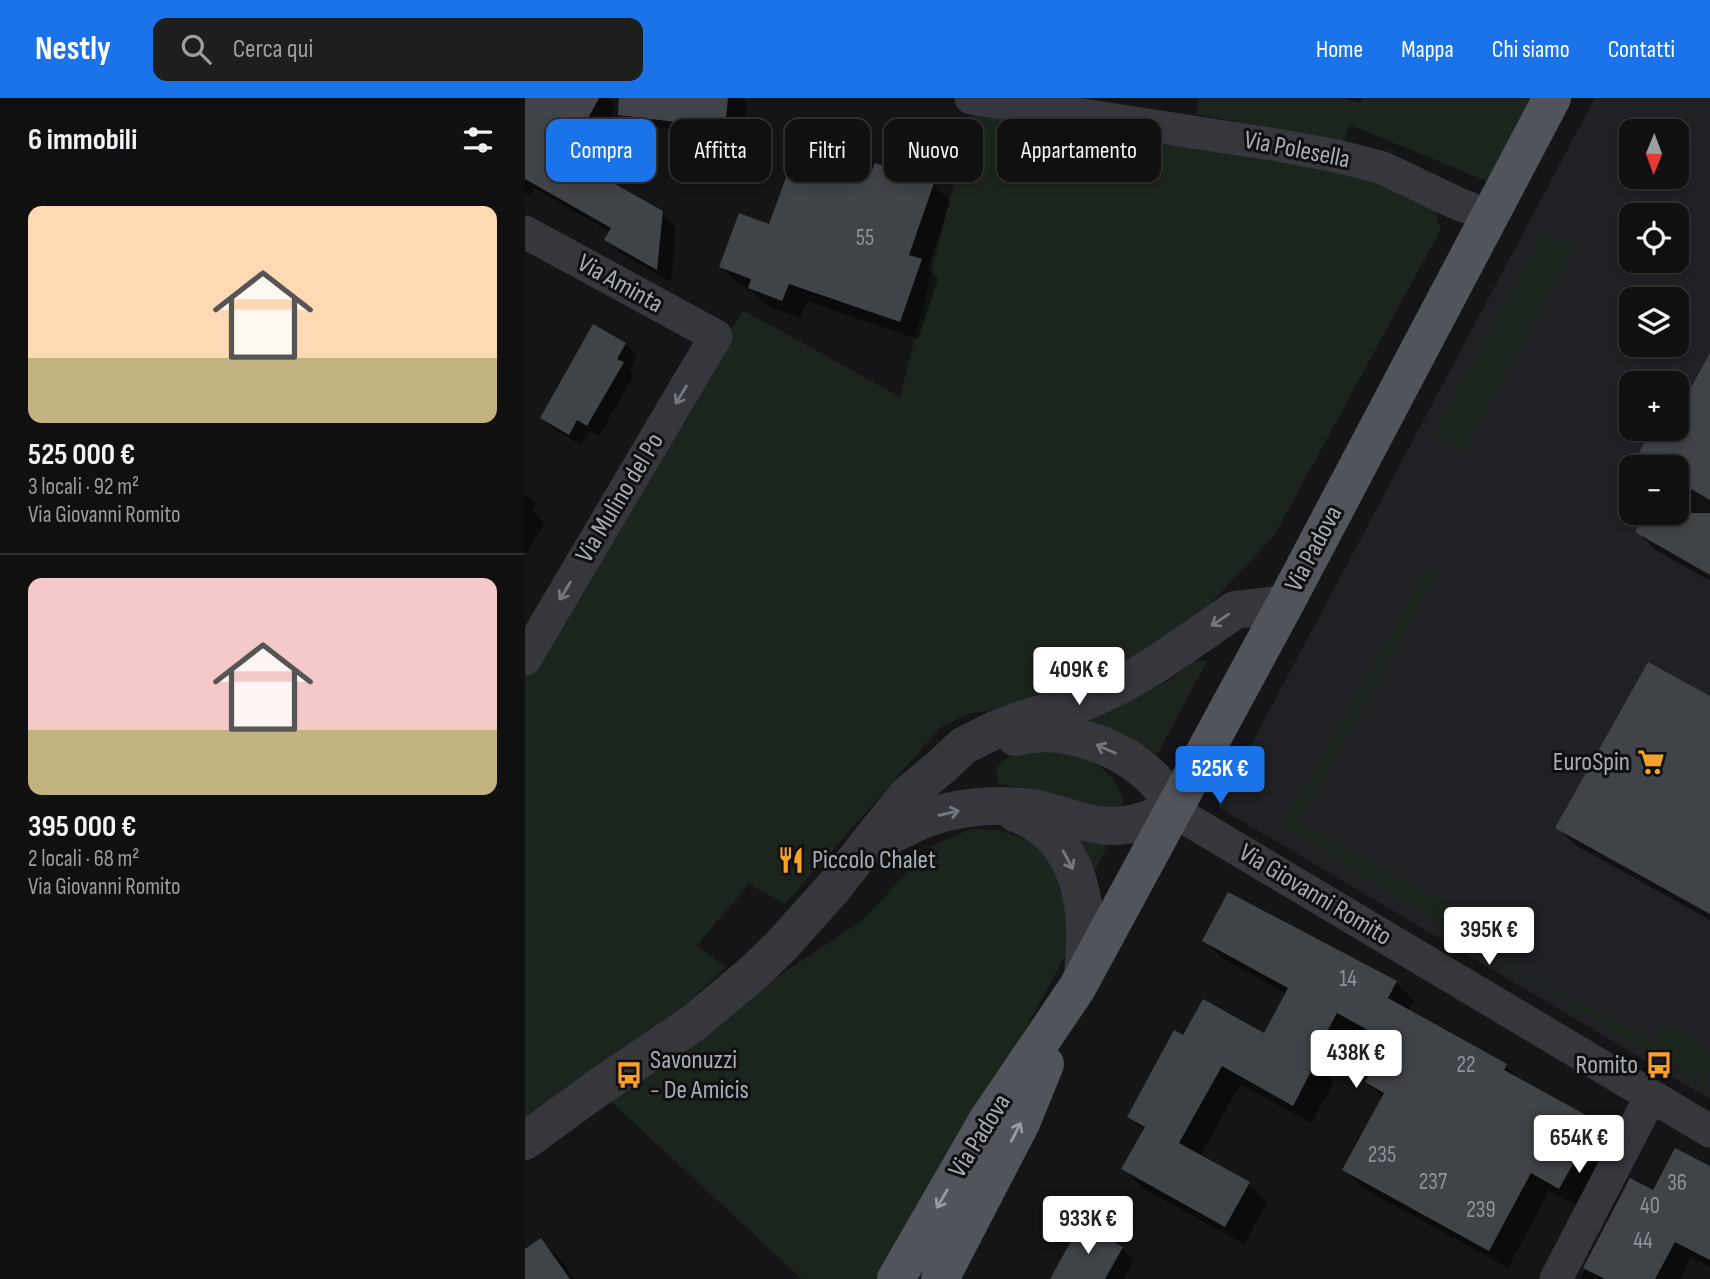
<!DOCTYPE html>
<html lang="it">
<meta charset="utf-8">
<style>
:root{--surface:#101011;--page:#1e1e1f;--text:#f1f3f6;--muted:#9c9d9f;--line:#303031;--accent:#1a73e8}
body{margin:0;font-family:"Sofia Sans Condensed",sans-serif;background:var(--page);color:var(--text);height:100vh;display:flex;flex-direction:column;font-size:26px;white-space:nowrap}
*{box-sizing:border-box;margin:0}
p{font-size:23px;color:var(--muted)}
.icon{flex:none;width:38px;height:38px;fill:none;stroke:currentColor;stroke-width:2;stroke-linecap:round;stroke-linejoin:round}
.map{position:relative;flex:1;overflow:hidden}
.side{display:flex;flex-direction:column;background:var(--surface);width:525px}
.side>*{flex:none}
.hud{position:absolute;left:21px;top:21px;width:665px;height:63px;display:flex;gap:14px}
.needle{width:46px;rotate:181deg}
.tools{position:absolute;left:1094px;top:21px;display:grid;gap:14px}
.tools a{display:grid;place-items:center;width:70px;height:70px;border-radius:14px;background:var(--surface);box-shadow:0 4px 10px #0003,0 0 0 2px var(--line);font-size:35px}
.price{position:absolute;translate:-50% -60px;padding:0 16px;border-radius:7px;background:#fff;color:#222;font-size:23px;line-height:46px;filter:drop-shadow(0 2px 4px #0008)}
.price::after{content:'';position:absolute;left:50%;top:42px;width:21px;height:16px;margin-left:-10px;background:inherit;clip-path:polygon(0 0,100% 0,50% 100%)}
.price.active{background:var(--accent);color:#fff}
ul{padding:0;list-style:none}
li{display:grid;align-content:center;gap:14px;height:371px;padding:0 28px}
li+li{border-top:2px solid var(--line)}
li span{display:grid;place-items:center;height:217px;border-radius:14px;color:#555}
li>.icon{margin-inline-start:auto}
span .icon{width:126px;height:126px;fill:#fffc;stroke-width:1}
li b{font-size:30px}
h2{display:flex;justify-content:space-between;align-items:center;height:84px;padding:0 28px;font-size:30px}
.tag{padding:0 24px;border-radius:14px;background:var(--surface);box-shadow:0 4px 10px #0003,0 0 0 2px var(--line);font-size:24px;line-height:63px}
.tag.active{background:var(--accent);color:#fff}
header{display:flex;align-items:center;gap:42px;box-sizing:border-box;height:98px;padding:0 35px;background:var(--accent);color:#fff}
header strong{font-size:33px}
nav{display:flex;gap:38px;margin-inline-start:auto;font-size:24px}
.search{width:490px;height:63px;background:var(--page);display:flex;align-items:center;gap:18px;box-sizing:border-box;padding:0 24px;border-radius:14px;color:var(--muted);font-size:26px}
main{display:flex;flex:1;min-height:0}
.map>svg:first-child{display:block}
.built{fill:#202124;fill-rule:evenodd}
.green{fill:#1c251d}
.shadow{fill:#0007}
.building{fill:#404347}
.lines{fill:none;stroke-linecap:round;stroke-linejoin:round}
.minor{stroke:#35373c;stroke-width:33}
.tertiary{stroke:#35373c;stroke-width:38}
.primary{stroke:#51545b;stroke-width:38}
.oneway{stroke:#737880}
.oneway2{stroke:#959ba5}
.labels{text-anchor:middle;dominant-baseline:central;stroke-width:6;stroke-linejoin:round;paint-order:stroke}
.number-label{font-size:23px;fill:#8c929b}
.street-label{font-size:26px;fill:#a6adb7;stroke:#101011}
.poi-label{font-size:26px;fill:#a6adb7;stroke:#101011;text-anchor:end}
</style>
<header>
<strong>Nestly</strong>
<div class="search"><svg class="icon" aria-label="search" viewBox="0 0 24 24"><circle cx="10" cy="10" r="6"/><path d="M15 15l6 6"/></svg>Cerca qui</div>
<nav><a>Home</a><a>Mappa</a><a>Chi siamo</a><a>Contatti</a></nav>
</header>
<main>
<section class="side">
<h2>6 immobili<svg class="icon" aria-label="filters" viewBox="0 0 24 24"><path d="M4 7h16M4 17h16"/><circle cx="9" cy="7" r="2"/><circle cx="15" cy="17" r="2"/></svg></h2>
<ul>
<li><span style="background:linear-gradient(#ffd9b3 70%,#c2b280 0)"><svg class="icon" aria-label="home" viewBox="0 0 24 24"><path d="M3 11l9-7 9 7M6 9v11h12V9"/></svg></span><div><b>525 000 €</b><p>3 locali · 92 m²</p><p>Via Giovanni Romito</p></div></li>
<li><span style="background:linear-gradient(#f6c9c9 70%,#c2b280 0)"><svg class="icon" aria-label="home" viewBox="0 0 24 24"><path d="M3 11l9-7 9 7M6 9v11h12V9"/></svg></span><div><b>395 000 €</b><p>2 locali · 68 m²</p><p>Via Giovanni Romito</p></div></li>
</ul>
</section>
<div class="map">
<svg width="1185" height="1181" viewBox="0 0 1185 1181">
<rect width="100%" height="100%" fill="#151517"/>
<path class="built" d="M 1070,0 L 1185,0 L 1185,1001 L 693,709 ZM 1106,33 L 1152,33 L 1152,79 L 1106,79 ZM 1106,117 L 1152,117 L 1152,163 L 1106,163 ZM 1106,201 L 1152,201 L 1152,247 L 1106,247 ZM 1106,285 L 1152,285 L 1152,331 L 1106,331 ZM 1106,369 L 1152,369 L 1152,415 L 1106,415 Z"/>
<path class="green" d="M 674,0 L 820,0 L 835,6 L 838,0 L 1006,0 L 962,83 L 825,27 L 818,43 L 671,16 Z
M 448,9 L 822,67 L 910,112 L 916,131 L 749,438 L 670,522 L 563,587 L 487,609 L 441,616 L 415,630 L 260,806 L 224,786 L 171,848 L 201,869 L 150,916 L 0,1026 L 0,580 L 218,212 L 375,299 Z
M 1019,134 L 1049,151 L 938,354 L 907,338 Z
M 904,468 L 914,473 L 775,725 L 941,816 L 930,836 L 1129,945 L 1140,926 L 1184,950 L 1184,992 L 757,728 Z
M 670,563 L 682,563 L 633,655 L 623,659 L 566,628 L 564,619 L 641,584 Z
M 510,652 C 539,654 571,657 589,683 C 594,689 596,696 599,703 L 593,712 L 500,690 L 473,686 L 471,669 L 486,657 Z
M 445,731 L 473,732 L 498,740 L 523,752 L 544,816 L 540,858 L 488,954 L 361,1181 L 277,1181 L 77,995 L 338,822 L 407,748 Z
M 545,740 L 584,744 L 568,777 Z"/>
<path class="shadow" d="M 0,0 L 83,0 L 91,8 L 58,69 L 137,115 L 151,129 L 146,184 L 95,155 L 81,141 L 85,134 L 9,90 L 5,98 L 0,95 Z
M 95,0 L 218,0 L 222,4 L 217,47 L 151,39 L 143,31 L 112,27 L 94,9 Z
M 347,77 L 408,86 L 425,104 L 403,170 L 413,181 L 393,241 L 282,203 L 275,220 L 242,208 L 225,191 L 213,186 L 196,168 L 245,128 Z
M 100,246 L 112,258 L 104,272 L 109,277 L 74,338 L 65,333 L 56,347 L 29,331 L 17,319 Z
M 1185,282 L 1185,483 L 1129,451 L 1112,433 L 1122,415 L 1152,415 L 1152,369 L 1122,369 L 1113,360 L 1129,331 L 1152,331 L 1152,288 L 1165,295 Z
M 0,395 L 11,406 L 7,412 L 20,425 L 0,456 Z
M 1185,600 L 1185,822 L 1050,747 L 1033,730 Z
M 679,842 L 871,885 L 889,903 L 883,914 L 981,968 L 998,985 L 1071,1025 L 1089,1043 L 1053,1108 L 1024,1093 L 983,1170 L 838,1090 L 820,1072 L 858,1000 L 842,984 L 861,949 L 831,932 L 805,980 L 809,984 L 786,1025 L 715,986 L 675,1059 L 724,1086 L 742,1104 L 719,1146 L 617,1090 L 599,1071 L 619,1034 L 604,1019 L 659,940 L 739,937 L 762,896 L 698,861 Z
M 1106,1082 L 1129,1094 L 1185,1100 L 1185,1169 L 1166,1159 L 1155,1181 L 1055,1181 Z
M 16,1142 L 37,1163 L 49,1181 L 0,1181 L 0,1153 Z
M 597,1150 L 609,1162 L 598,1181 L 534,1181 Z"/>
<path class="building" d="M 0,0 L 74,0 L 42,59 L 138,113 L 132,172 L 79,142 L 86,130 L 0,81 Z
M 94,0 L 203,0 L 200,30 L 93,17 Z
M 273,47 L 346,75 L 350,65 L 409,85 L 384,157 L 397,161 L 375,224 L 264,186 L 257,203 L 223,190 L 226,181 L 194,169 L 214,115 L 244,126 Z
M 68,226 L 101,245 L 92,261 L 99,264 L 62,328 L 52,322 L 44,337 L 15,320 Z
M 1185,255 L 1185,402 L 1152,383 L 1152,369 L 1126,369 L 1111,360 L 1127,331 L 1152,331 L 1152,286 L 1164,293 Z
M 1120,415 L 1185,415 L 1185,477 L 1110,434 Z
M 1123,564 L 1185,598 L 1185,816 L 1030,730 Z
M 703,794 L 872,883 L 863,900 L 982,966 L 979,972 L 1072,1023 L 1034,1091 L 1006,1075 L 964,1153 L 817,1072 L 859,995 L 840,984 L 863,943 L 812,915 L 787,962 L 791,964 L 768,1008 L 697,968 L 654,1045 L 725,1084 L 700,1129 L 596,1071 L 620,1029 L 602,1019 L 649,932 L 658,937 L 678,901 L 739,935 L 763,890 L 677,843 Z
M 1150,1050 L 1185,1068 L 1185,1162 L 1150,1144 L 1130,1181 L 1080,1181 L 1058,1170 L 1105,1080 L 1128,1092 Z
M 556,1125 L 598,1149 L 580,1181 L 525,1181 Z
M 16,1140 L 45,1181 L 0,1181 L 0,1151 Z"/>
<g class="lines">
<path class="minor" d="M 446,0 L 746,46 L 812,58 L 858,70 L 929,104 L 964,118
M 0,134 L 191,238 L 0,561
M 647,712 L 1185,1033
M 1031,1181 L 1126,998"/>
<path class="tertiary" d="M 490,715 C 542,733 560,784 560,835 C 560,850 559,865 558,879
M 347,747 C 366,737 385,726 405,719 C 437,708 474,706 507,710 C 530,714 552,724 575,727 C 601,731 624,722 647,712 C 645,705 642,697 638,692 C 608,651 539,626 490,639
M 0,1043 L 70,992 L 167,926 L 228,875 L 257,847 L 308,790 L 381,698 L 417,668 L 438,648 L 472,631 L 499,621 L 561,603 L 598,586 L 633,565 L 710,512 L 760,506"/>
<path class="primary" d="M 371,1181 L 462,1023 L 552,890 L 760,506 L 1027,0
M 415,1181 L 496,1025 L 520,966"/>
</g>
<defs><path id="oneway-shaft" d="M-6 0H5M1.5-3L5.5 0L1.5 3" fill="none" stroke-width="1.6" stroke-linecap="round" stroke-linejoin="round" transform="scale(1.75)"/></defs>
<g class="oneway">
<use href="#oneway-shaft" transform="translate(156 297) rotate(121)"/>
<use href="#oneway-shaft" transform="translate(40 493) rotate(121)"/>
<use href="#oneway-shaft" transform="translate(695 522) rotate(146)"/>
<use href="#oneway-shaft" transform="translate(581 651) rotate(-156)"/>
<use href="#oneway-shaft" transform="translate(424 715) rotate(-13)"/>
<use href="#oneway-shaft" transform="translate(543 762) rotate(62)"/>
</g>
<g class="oneway2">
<use href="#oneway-shaft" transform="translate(491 1034) rotate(-63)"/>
<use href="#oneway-shaft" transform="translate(417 1101) rotate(120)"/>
</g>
<defs>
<symbol id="supermarket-bare" viewBox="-9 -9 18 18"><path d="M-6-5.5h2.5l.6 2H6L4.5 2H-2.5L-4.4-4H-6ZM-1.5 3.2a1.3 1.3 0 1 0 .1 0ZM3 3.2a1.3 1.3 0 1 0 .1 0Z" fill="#f99f2a" stroke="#101011" stroke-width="2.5" paint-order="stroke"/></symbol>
<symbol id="restaurant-bare" viewBox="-9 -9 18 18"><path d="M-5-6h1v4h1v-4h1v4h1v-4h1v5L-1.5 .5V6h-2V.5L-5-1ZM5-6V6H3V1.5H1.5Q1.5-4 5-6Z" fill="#f99f2a" stroke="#101011" stroke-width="2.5" paint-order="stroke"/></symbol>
<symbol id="bus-bare" viewBox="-9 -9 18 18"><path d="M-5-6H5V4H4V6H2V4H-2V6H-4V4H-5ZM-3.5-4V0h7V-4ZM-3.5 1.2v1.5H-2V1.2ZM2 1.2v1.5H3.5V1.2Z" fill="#f99f2a" stroke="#101011" stroke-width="2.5" paint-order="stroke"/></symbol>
</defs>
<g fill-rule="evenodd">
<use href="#supermarket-bare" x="1107" y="645" width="38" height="38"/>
<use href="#restaurant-bare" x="247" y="743" width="38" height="38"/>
<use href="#bus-bare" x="1115" y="948" width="38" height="38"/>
<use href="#bus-bare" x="85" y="958" width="38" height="38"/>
</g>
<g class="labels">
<g class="number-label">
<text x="340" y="140">55</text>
<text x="823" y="881">14</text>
<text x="941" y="967">22</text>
<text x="857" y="1057">235</text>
<text x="908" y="1084">237</text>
<text x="1152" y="1085">36</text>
<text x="1125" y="1108">40</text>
<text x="956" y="1112">239</text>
<text x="1118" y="1143">44</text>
</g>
<g class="street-label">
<text transform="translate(772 52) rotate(11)">Via Polesella</text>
<text transform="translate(95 186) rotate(29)">Via Aminta</text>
<text transform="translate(95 400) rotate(-59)">Via Mulino del Po</text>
<text transform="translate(789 451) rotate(-62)">Via Padova</text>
<text transform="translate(790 797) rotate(31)">Via Giovanni Romito</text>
<text transform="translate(455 1038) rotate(-58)">Via Padova</text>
</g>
<g class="poi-label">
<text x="1105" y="664">EuroSpin</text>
<text x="287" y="762" text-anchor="start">Piccolo Chalet</text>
<text x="125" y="962" text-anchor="start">Savonuzzi<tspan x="125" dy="30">- De Amicis</tspan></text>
<text x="1113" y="967">Romito</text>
</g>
</g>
</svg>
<div class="tools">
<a><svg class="needle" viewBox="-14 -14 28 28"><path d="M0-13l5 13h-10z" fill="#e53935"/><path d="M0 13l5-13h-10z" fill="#9c9d9f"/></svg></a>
<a><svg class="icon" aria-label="locate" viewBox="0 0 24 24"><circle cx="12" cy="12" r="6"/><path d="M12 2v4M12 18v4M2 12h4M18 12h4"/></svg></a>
<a><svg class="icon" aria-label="layers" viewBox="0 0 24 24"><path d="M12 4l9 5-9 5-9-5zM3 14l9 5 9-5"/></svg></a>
<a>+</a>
<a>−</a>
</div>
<b class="price" style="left:554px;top:609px">409K €</b>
<b class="price active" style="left:695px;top:708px">525K €</b>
<b class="price" style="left:964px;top:869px">395K €</b>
<b class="price" style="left:831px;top:992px">438K €</b>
<b class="price" style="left:1054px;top:1077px">654K €</b>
<b class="price" style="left:563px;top:1158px">933K €</b>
<div class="hud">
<a class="tag active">Compra</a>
<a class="tag">Affitta</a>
<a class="tag">Filtri</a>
<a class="tag">Nuovo</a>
<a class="tag">Appartamento</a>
</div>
</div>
</main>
